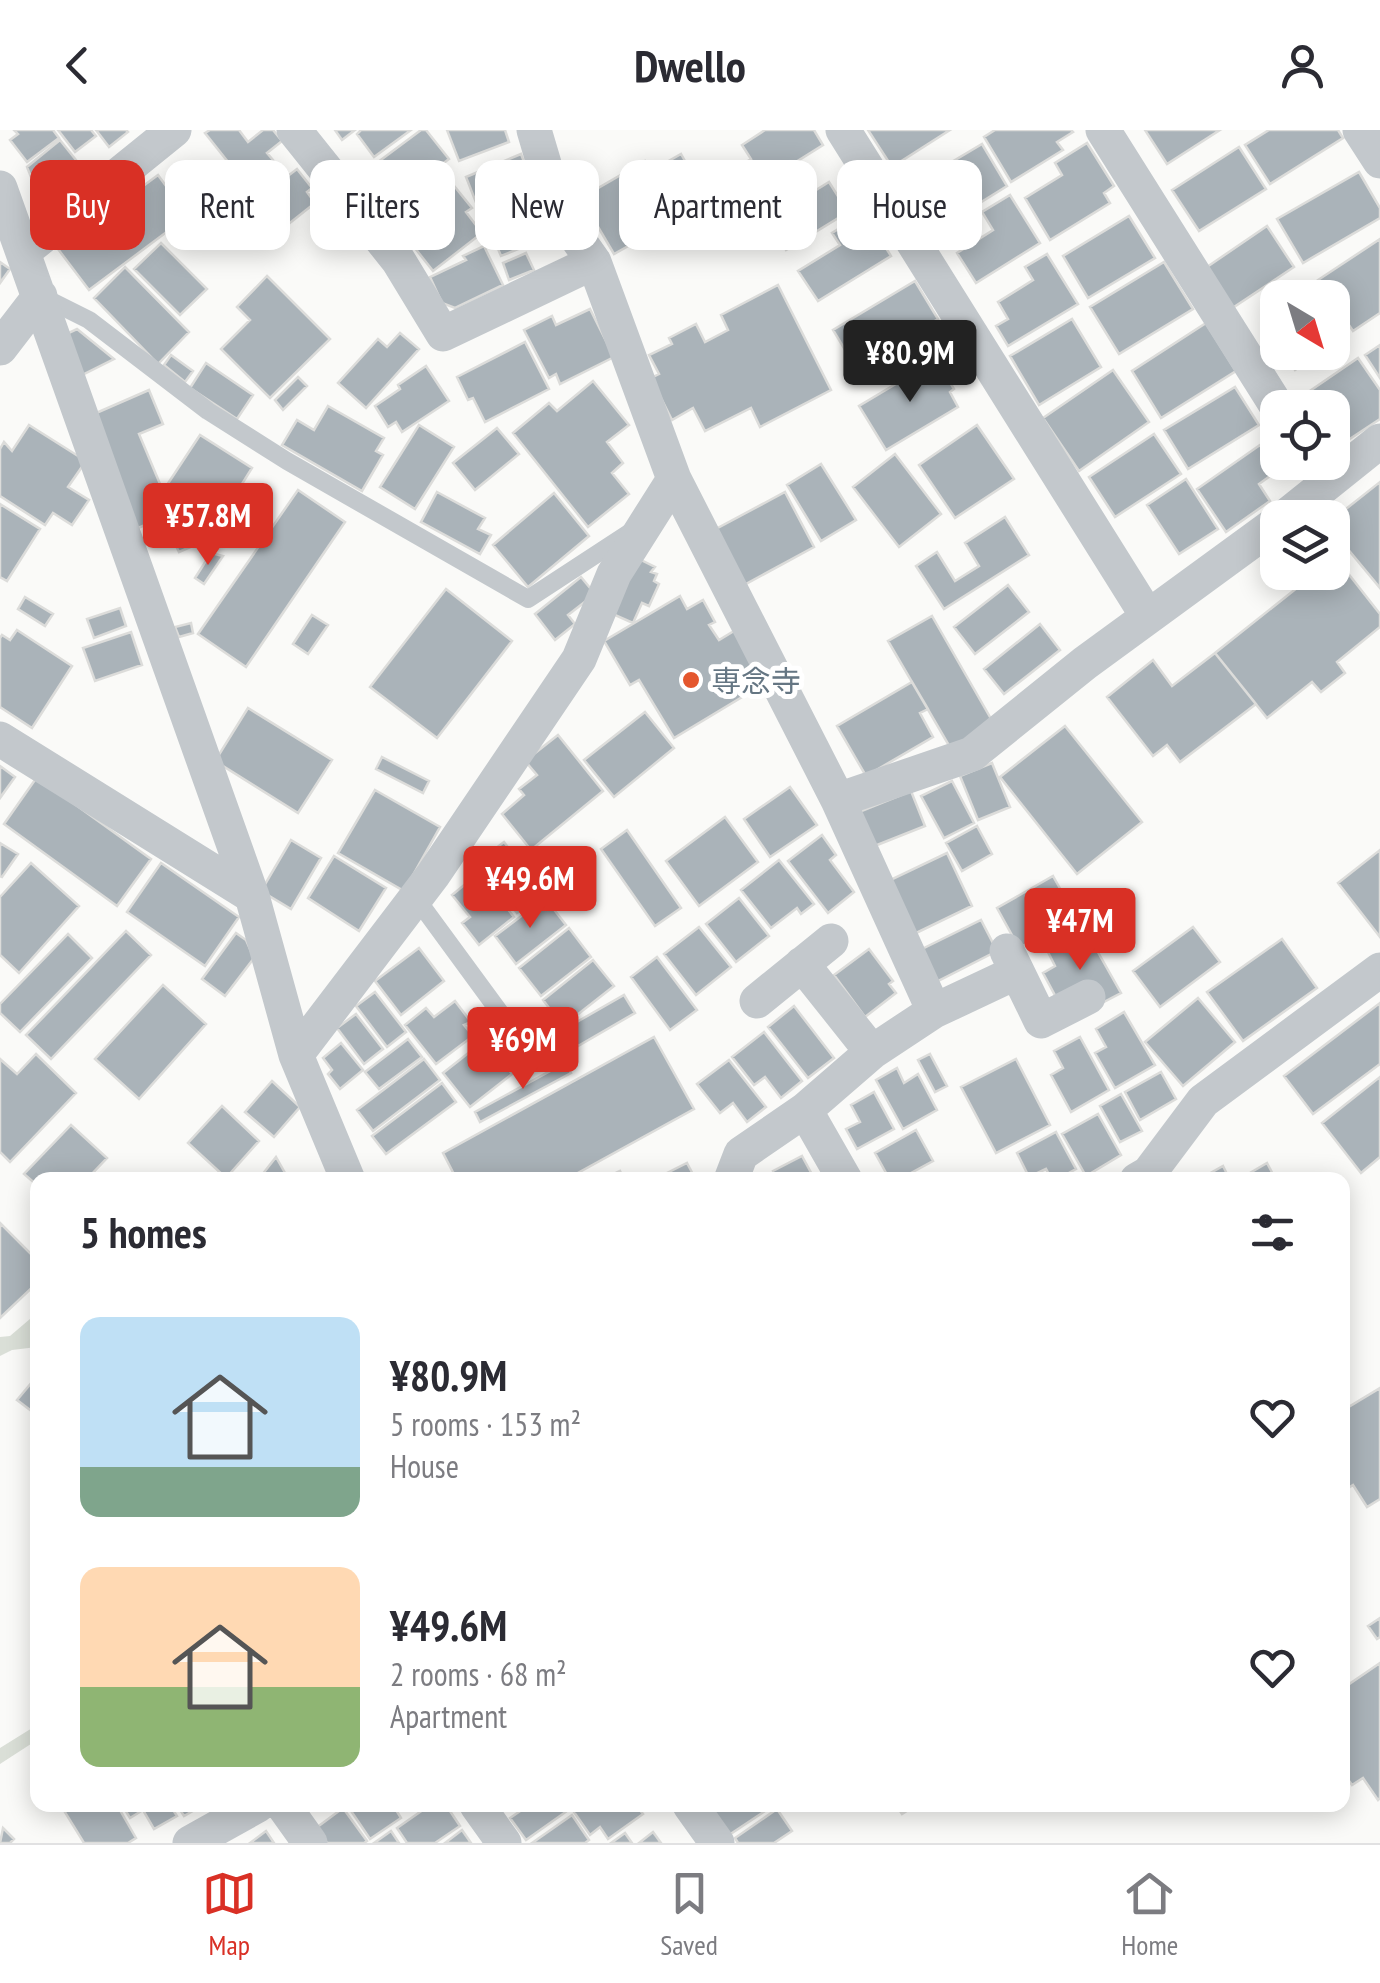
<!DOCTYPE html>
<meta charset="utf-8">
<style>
:root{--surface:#fff;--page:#f2f2f3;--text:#2b2b33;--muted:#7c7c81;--line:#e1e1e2;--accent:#d93025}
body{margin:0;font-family:"PT Sans Narrow","Noto Sans JP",sans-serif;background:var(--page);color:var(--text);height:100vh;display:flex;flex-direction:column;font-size:38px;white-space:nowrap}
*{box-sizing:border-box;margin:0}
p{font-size:32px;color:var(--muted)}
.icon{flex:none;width:55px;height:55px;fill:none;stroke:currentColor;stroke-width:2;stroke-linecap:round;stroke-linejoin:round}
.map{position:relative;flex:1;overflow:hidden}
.drawer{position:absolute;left:30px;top:1042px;width:1320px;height:640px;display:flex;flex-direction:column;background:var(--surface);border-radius:20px;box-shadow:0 5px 25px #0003}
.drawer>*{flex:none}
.top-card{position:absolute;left:30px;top:30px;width:1320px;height:90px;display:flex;gap:20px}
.needle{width:65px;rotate:142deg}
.fabs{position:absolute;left:1260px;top:150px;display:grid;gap:20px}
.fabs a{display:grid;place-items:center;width:90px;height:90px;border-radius:20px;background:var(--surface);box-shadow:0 5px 25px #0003;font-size:50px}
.price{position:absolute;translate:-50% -85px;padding:0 22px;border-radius:10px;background:var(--accent);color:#fff;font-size:32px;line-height:65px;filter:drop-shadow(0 2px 5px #0008)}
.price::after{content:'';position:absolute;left:50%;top:60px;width:30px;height:22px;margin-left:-15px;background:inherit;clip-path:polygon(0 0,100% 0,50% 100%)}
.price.current{background:#222;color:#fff}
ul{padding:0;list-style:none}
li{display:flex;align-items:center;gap:30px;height:250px;padding:0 50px}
li span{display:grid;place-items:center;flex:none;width:280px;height:200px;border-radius:20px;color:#555}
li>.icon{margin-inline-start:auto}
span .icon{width:120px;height:120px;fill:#fffc;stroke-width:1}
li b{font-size:42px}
h2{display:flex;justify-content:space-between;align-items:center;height:120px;padding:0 50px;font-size:42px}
.pill{padding:0 35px;border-radius:20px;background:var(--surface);box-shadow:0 5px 25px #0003;font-size:35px;line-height:90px}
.pill.current{background:var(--accent);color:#fff}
header{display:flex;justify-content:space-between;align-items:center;height:130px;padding:0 50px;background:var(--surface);font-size:45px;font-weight:800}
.tab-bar{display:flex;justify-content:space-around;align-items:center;height:140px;border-top:2px solid var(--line);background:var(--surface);font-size:28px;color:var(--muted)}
.tab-bar a{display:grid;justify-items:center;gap:5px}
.tab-bar .current{color:var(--accent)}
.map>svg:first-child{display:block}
.green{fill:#dadfd7}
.building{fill:#aab3b9;stroke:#dcdcda;stroke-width:2.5}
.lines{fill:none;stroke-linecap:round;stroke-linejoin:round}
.lane{stroke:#c3c8cc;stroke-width:18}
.street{stroke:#c3c8cc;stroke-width:35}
.poi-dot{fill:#e4572e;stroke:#fff;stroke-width:4}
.labels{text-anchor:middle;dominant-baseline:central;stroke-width:10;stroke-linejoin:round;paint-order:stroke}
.poi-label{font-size:30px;fill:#657683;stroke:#fff;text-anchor:start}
</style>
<header><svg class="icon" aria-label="back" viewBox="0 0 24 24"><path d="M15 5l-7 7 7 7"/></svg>Dwello<svg class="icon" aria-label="person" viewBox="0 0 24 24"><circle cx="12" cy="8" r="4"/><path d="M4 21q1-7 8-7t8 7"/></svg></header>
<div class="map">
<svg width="1380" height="1713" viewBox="0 0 1380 1713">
<rect width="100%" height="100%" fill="#fafaf8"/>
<path class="green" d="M 37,1183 L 37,1217 L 12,1220 L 0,1226 L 0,1207 L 10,1206 Z
M 37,1595 L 37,1610 L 0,1634 L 0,1618 Z"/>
<path class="building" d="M 14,0 L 53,0 L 59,8 L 27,32 L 10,10 L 18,4 Z
M 58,0 L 91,0 L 96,6 L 75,22 Z
M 96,0 L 126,0 L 128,2 L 109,17 Z
M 210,0 L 239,0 L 248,12 L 263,0 L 273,0 L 282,11 L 267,23 L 273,30 L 244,52 L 205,3 Z
M 335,0 L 355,0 L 342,10 Z
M 361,0 L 411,0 L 374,27 L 357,4 Z
M 421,0 L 426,0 L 449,29 L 394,70 L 370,38 Z
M 447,0 L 505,0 L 509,12 L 459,31 Z
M 765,0 L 814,0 L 823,15 L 732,72 L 718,50 L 751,29 L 742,15 Z
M 868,0 L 950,0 L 892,37 Z
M 995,0 L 1071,0 L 1073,2 L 1057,12 L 1063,20 L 1011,52 L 984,7 Z
M 1145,0 L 1220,0 L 1167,34 Z
M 1269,0 L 1338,0 L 1343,8 L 1270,54 L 1245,15 Z
M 60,10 L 80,35 L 39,67 L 27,37 Z
M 1087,13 L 1114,56 L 1104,63 L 1110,73 L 1050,110 L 1025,68 L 1062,45 L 1055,33 Z
M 982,14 L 1007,56 L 941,97 L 915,54 Z
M 1239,17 L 1266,59 L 1199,101 L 1172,60 Z
M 521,24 L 534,58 L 479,80 L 466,47 Z
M 681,24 L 708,71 L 614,124 L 581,68 L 645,31 L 651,41 Z
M 297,39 L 312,58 L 307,62 L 315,73 L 281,100 L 251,62 L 274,44 L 280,52 Z
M 1359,42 L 1380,78 L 1380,88 L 1303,133 L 1277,89 Z
M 158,45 L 188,86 L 89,160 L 58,119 Z
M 829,52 L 848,82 L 786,120 L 763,83 L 796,63 L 800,70 Z
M 455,57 L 472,78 L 466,82 L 482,103 L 433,141 L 407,108 L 437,84 L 431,77 Z
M 1010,65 L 1040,113 L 976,153 L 957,123 L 993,100 L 982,82 Z
M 516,78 L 518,85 L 536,78 L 548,107 L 501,126 L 486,90 Z
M 864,83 L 891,126 L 818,171 L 798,141 L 840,115 L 832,103 Z
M 1129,86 L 1155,128 L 1088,168 L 1063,126 Z
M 1267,96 L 1294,137 L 1231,179 L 1204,139 Z
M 1380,109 L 1380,183 L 1353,201 L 1318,150 Z
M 161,113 L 207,159 L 180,185 L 134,139 Z
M 484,116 L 503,155 L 455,178 L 442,173 L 430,147 L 466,130 L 463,126 Z
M 526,123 L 534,140 L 509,150 L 503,133 Z
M 1047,124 L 1078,174 L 1008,216 L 996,196 L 1008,189 L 998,172 L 1033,150 L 1025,137 Z
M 0,132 L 10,139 L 0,153 Z
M 1164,132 L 1193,179 L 1119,224 L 1090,177 Z
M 125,137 L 189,202 L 158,234 L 94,168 Z
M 267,146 L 330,209 L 270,268 L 221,219 L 250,190 L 237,177 Z
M 915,151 L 938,189 L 856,238 L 833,200 Z
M 778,155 L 831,260 L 760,297 L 751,278 L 705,301 L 693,278 L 672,290 L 651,248 L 659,244 L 649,225 L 672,214 L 669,208 L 696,194 L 705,212 L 728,200 L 721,185 Z
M 590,179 L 614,227 L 560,254 L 556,244 L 549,248 L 524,200 L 552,186 L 556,195 Z
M 1072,189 L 1101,237 L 1039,275 L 1010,226 Z
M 1278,189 L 1278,215 L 1266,197 Z
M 1332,189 L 1344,206 L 1332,214 Z
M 1206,193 L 1236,241 L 1161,288 L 1132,241 Z
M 77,199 L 114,229 L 80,246 L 60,207 Z
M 400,203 L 419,219 L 366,278 L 338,253 L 378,209 L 387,217 Z
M 525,212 L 549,259 L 485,292 L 473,268 L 468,270 L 457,247 Z
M 1380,215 L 1380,248 L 1365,225 Z
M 1283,222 L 1321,222 L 1295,240 Z
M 171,225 L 193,241 L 185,252 L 164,235 Z
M 1358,228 L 1380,260 L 1380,289 L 1333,320 L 1332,278 L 1304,278 L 1298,269 Z
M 936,230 L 954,259 L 950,262 L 958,277 L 886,320 L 859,276 Z
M 206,233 L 253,265 L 237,289 L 190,258 Z
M 426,236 L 449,271 L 402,302 L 396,292 L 388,297 L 375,276 L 400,259 L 398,255 Z
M 1113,240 L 1149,292 L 1079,341 L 1043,288 Z
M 298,247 L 307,256 L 283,280 L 275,270 Z
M 593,251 L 629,295 L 607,312 L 623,333 L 612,343 L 629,364 L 588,397 L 513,303 L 549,273 L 557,281 Z
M 1235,257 L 1259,295 L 1188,339 L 1164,300 Z
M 149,260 L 163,294 L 139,304 L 163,361 L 200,305 L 252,338 L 232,370 L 240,376 L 216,414 L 170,384 L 136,399 L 87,287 Z
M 328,276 L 384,308 L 376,321 L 383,325 L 362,361 L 282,315 L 297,290 L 314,300 Z
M 29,295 L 86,331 L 68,357 L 89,370 L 72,395 L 53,383 L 45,395 L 0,366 L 0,319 L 4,312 L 12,321 Z
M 419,295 L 454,317 L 415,379 L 380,357 Z
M 977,295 L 1014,349 L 955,388 L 919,335 Z
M 497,298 L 519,324 L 475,360 L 453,333 Z
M 1154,304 L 1181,344 L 1115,387 L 1089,347 Z
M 1260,315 L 1277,341 L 1259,354 L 1270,371 L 1226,402 L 1197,359 Z
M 895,324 L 941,384 L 899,417 L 853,357 Z
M 821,334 L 856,390 L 821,411 L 787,355 Z
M 1186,349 L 1218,399 L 1179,424 L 1147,375 Z
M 1380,352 L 1380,458 L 1332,400 L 1332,390 Z
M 298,360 L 345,392 L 246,537 L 198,504 Z
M 437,362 L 485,388 L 478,399 L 491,405 L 480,424 L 421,392 Z
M 785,362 L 814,417 L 744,455 L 714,400 Z
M 554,363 L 589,406 L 528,457 L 493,415 Z
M 0,374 L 40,399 L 7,451 L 0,447 Z
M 1005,387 L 1029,425 L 944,479 L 916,436 L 937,422 L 955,451 L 979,436 L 965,413 Z
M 181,395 L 192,403 L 197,414 L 179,422 L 169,401 Z
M 211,423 L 223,426 L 204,454 L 195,448 Z
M 635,427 L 655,437 L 651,442 L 657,444 L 654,451 L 659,454 L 649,476 L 642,473 L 633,493 L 608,482 Z
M 1336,428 L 1380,484 L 1380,497 L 1337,532 L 1345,543 L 1321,562 L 1312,552 L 1267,588 L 1215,523 L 1317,442 L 1332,442 L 1332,430 Z
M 581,447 L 595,464 L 568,485 L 575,494 L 555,510 L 535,484 Z
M 1008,455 L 1029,482 L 975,524 L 954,497 Z
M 446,459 L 512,511 L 437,608 L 370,557 Z
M 680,466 L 687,479 L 703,470 L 715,492 L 709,495 L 719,510 L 734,501 L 755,536 L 748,541 L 757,558 L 674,608 L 639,550 L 630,555 L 604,511 Z
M 25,467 L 53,484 L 45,496 L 18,479 Z
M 120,478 L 126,496 L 94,508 L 87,489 Z
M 312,485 L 328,495 L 308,524 L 293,514 Z
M 932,486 L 994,594 L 951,619 L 888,511 Z
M 191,493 L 193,503 L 179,507 L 175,497 Z
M 1040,494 L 1060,520 L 1004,564 L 984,539 Z
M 17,500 L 72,536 L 32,598 L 0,577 L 0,508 L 2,505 L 10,510 Z
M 131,502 L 142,535 L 95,551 L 83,518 Z
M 1215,523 L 1256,574 L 1180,632 L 1167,615 L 1153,626 L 1107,567 L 1153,530 L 1172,556 Z
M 912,552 L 928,579 L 920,583 L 933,607 L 866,646 L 837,596 Z
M 248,578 L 332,630 L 298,683 L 215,631 Z
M 645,582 L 674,618 L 614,667 L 584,630 Z
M 1065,596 L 1142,692 L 1077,744 L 1000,647 Z
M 558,605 L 603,661 L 531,720 L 502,684 L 524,665 L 519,659 L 537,645 L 525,631 Z
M 382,627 L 429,651 L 423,663 L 376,639 Z
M 992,633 L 1010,677 L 978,690 L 960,646 Z
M 0,636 L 15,647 L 0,668 Z
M 37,647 L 151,729 L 117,776 L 4,694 Z
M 952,651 L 974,693 L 944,708 L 921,666 Z
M 790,657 L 817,695 L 770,727 L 744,689 Z
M 375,660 L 440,697 L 404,761 L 338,723 Z
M 911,661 L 925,696 L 867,719 L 854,684 Z
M 725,687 L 758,732 L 699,776 L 666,731 Z
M 977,696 L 992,724 L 962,741 L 946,713 Z
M 627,700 L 681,778 L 655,796 L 601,719 Z
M 822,705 L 836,725 L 830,730 L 854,762 L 828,783 L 788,731 Z
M 291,710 L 321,728 L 291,779 L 261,761 Z
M 504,712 L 543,764 L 517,783 L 478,732 Z
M 0,713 L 18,724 L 2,747 L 0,746 Z
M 1380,720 L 1380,807 L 1338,753 Z
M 947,723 L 972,776 L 912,805 L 886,752 Z
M 334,726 L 386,758 L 359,801 L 308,768 Z
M 779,730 L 814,774 L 801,784 L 797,778 L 771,798 L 741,760 Z
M 31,733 L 79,776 L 19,843 L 0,825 L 0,767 Z
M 161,733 L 239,787 L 205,836 L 127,782 Z
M 479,743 L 514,787 L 479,815 L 462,793 L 470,787 L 452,765 Z
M 1053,746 L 1076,787 L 1019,818 L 997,778 Z
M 545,768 L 566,795 L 516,834 L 495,806 Z
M 739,768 L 769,806 L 736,832 L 706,794 Z
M 981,790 L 997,821 L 936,852 L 920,820 Z
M 699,797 L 731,837 L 696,865 L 664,824 Z
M 1193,797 L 1220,832 L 1160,877 L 1133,841 Z
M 569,798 L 591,827 L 541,866 L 519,838 Z
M 126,801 L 151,825 L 51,929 L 26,905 Z
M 1086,801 L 1121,863 L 1100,874 L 1057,869 L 1043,843 L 1055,836 L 1048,822 Z
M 236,803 L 246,810 L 254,828 L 225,866 L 202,849 Z
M 68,804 L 92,828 L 20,902 L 0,883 L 0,874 Z
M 1282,809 L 1317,858 L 1243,911 L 1207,862 Z
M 419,818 L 444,851 L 401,885 L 375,851 Z
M 869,819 L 893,851 L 889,854 L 896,863 L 865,887 L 834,845 Z
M 657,827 L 697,880 L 670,900 L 631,847 Z
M 593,830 L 614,856 L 563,896 L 543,870 Z
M 163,855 L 206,894 L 139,969 L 95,929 Z
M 375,862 L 406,902 L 387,917 L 356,876 Z
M 624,865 L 635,883 L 578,916 L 568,897 Z
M 1198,868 L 1235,912 L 1183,956 L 1145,912 Z
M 455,871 L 471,892 L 464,895 L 473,906 L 436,934 L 405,895 L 426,878 L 434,887 Z
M 1380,873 L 1380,934 L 1313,984 L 1284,946 Z
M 794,876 L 834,928 L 808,948 L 768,897 Z
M 1124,882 L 1155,935 L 1115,958 L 1095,923 L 1106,917 L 1096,899 Z
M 356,884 L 383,919 L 364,934 L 337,898 Z
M 764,902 L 802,951 L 781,968 L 765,947 L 754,955 L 732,927 Z
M 654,907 L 694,979 L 565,1050 L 457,1050 L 443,1023 Z
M 1080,907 L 1109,960 L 1071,982 L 1051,945 L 1063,938 L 1054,921 Z
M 408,909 L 422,927 L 379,959 L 365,942 Z
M 341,913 L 363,940 L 340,959 L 328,944 L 332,940 L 323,928 Z
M 492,918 L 512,944 L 470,977 L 443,943 L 471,921 L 478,929 Z
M 36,924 L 76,963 L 10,1032 L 0,1022 L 0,929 L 17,944 Z
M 930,924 L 947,956 L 935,962 L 918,930 Z
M 424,929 L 440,950 L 373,1001 L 357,980 Z
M 1016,929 L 1050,995 L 996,1023 L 961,957 Z
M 729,930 L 766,977 L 747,992 L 733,973 L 720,983 L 697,954 Z
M 565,933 L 571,943 L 480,992 L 475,982 Z
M 897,938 L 904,953 L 918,944 L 937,980 L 903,999 L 876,950 Z
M 1161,942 L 1176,969 L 1140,990 L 1125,962 Z
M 1380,947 L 1380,1027 L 1361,1043 L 1322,993 Z
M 272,951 L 300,977 L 274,1007 L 245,982 Z
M 442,953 L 456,972 L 386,1024 L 372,1006 Z
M 874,962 L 894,999 L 857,1019 L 846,999 L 860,992 L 851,975 Z
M 1121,964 L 1142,1001 L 1120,1012 L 1100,976 Z
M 222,976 L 259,1011 L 226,1048 L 188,1013 Z
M 1098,984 L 1121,1025 L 1086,1046 L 1062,1004 Z
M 71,995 L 107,1028 L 86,1050 L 38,1050 L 38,1056 L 24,1044 Z
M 916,1000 L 933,1031 L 898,1050 L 890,1050 L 875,1023 Z
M 1056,1002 L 1076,1039 L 1056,1050 L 1052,1050 L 1046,1039 L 1029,1047 L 1017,1023 Z
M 802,1026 L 815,1050 L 777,1050 L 773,1041 Z
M 276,1027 L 289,1050 L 258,1050 Z
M 687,1033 L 696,1050 L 653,1050 Z
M 1267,1033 L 1276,1050 L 1238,1050 Z
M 1223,1036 L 1230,1050 L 1198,1050 Z
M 620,1041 L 624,1050 L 601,1050 Z
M 0,1093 L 38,1131 L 38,1152 L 0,1188 Z
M 38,1245 L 38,1286 L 17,1270 Z
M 1380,1258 L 1380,1369 L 1367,1377 L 1353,1355 L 1342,1362 L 1342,1281 Z
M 1380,1488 L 1380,1507 L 1377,1509 L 1368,1496 Z
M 1380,1533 L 1380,1668 L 1378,1670 L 1363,1648 L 1352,1655 L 1342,1641 L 1342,1559 Z
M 70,1675 L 117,1675 L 136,1708 L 128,1713 L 84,1713 L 63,1679 Z
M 122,1675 L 170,1675 L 177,1686 L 154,1699 L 143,1680 L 130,1688 Z
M 177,1675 L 203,1675 L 184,1686 Z
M 347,1675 L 393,1675 L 401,1688 L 370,1709 Z
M 430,1675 L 446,1675 L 460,1696 L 435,1713 L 407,1713 L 397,1698 Z
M 529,1675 L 563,1675 L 567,1681 L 526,1710 L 510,1688 Z
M 583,1675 L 636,1675 L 643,1684 L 608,1709 L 600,1697 L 590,1705 L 574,1682 Z
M 708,1675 L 774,1675 L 729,1705 Z
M 896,1675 L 916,1675 L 902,1684 Z
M 343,1678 L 367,1711 L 364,1713 L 327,1713 L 316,1698 Z
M 777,1679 L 792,1701 L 774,1713 L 738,1713 L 735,1708 Z
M 572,1685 L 589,1710 L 585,1713 L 532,1713 Z
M 3,1698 L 14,1709 L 10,1713 L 0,1713 Z
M 462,1700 L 471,1713 L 445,1713 Z
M 266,1701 L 274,1713 L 250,1713 Z
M 391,1701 L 399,1713 L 374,1713 Z
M 653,1702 L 661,1713 L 639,1713 Z
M 625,1703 L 632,1713 L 611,1713 Z"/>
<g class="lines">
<path class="lane" d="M 41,166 L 89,190 L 208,281 L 287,331 L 528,469 L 632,401
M 416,768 L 534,929"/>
<path class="street" d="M 294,0 L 398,130 L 443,204 L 594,132
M 534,0 L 558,81 L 594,132 L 674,349 L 838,670 L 934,881 L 872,922 L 805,980 L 741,1024 L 731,1050
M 843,0 L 1148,487
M 1103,0 L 1278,278
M 1360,0 L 1380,31
M 0,58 L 252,766 L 296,925 L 348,1050
M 23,122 L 174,0
M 0,218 L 40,166
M 1284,388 L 1380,311
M 0,609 L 252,766
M 838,670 L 972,624 L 1085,533 L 1278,392
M 1007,821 L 1041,891 L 1088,867
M 802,834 L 872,922
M 757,871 L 831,811
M 934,881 L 1017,842
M 296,925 L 433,745 L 579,529 L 614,444 L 674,349
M 805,980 L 845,1050
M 1137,1050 L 1149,1043 L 1203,971 L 1380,840
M 283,1675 L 310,1713
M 477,1675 L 504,1713
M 690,1675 L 717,1713
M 190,1713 L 258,1675"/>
</g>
<circle class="poi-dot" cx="691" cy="550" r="10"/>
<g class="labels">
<g class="poi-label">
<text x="711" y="550">専念寺</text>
</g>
</g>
</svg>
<div class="fabs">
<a><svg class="needle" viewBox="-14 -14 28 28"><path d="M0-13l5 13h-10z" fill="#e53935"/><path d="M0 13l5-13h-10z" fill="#7c7c81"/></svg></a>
<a><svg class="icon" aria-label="locate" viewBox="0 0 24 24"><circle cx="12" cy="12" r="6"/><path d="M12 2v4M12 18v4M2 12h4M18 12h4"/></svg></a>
<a><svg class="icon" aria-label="layers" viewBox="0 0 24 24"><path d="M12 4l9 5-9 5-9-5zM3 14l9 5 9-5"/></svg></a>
</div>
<b class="price current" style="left:910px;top:275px">¥80.9M</b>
<b class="price" style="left:208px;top:438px">¥57.8M</b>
<b class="price" style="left:530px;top:801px">¥49.6M</b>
<b class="price" style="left:1080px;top:843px">¥47M</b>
<b class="price" style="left:523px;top:962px">¥69M</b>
<div class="top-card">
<a class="pill current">Buy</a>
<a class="pill">Rent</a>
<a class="pill">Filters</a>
<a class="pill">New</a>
<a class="pill">Apartment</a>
<a class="pill">House</a>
</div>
<section class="drawer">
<h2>5 homes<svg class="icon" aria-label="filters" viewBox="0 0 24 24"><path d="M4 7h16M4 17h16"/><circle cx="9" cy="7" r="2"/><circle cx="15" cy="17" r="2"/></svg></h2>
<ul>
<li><span style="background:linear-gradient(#bfe0f5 75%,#7fa58c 0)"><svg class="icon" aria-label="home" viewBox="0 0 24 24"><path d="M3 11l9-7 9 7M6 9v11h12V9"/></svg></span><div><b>¥80.9M</b><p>5 rooms · 153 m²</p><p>House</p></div><svg class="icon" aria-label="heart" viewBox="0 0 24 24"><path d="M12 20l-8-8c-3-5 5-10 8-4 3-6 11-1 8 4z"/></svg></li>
<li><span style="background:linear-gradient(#ffd9b3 60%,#8fb573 0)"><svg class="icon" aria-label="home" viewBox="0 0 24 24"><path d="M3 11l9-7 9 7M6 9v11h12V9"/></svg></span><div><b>¥49.6M</b><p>2 rooms · 68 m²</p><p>Apartment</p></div><svg class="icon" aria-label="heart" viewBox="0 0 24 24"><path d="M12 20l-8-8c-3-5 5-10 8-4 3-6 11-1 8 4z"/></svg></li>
</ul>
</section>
</div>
<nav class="tab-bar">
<a class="current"><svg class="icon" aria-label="map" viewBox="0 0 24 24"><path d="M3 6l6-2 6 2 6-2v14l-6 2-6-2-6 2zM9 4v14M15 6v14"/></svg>Map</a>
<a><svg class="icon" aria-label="saved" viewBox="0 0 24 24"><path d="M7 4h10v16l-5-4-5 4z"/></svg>Saved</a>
<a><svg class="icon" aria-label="home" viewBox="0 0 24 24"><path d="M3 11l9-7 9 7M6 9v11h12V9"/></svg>Home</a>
</nav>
